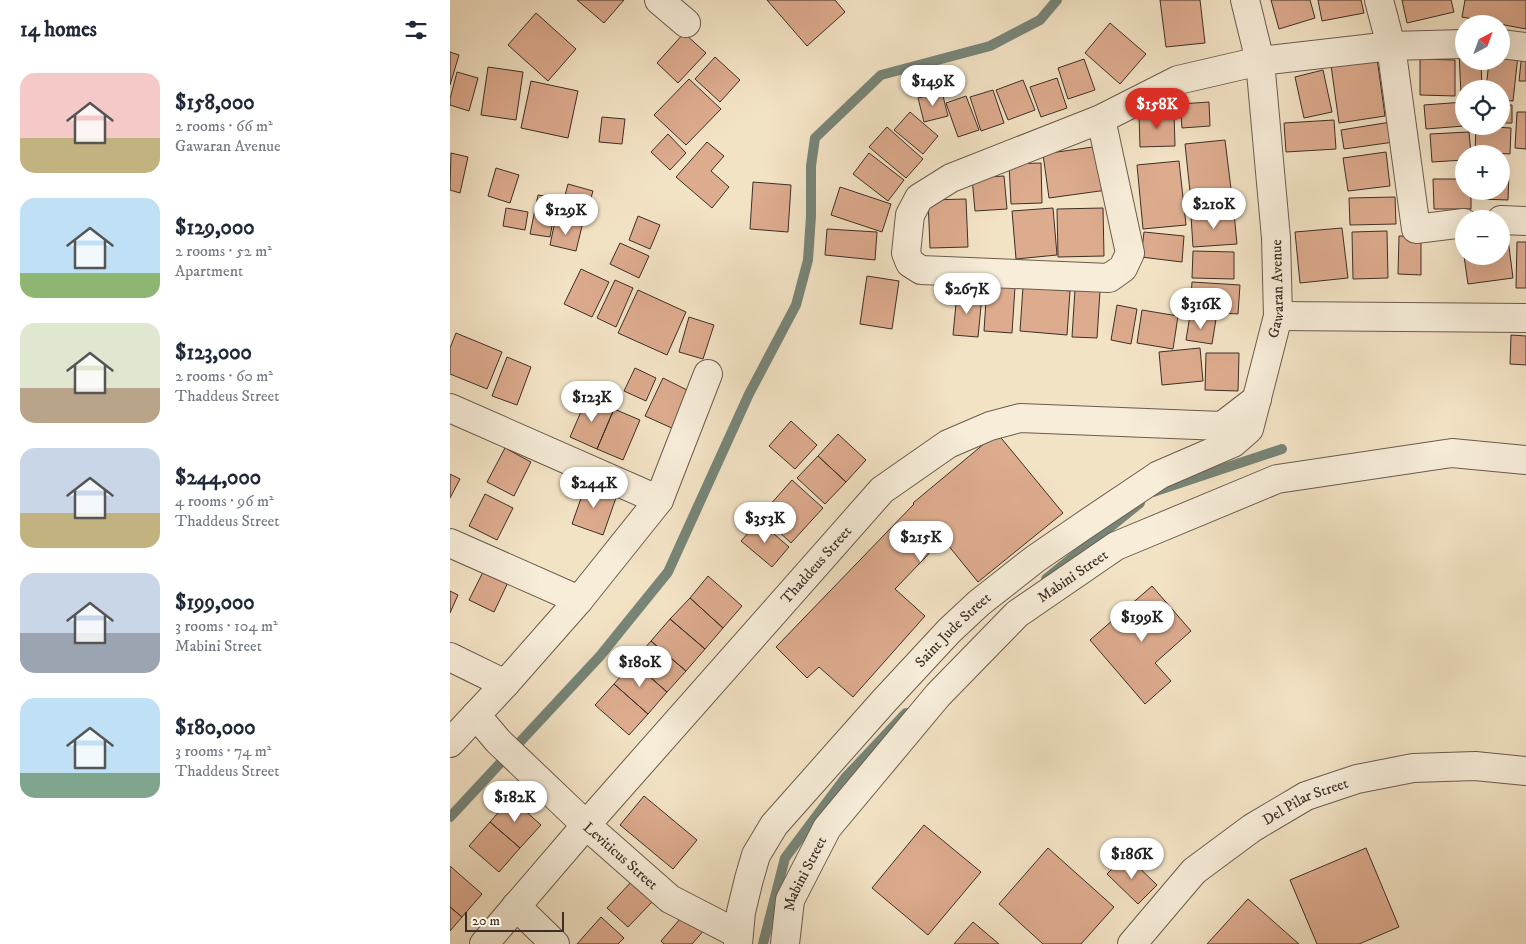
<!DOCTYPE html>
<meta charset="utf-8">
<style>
:root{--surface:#fff;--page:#f2f2f3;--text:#1f2937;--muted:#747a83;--accent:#d93025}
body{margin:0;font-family:"IM FELL DW Pica",serif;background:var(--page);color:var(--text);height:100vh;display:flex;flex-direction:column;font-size:19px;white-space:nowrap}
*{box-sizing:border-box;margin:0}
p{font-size:16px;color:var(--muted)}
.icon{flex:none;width:28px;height:28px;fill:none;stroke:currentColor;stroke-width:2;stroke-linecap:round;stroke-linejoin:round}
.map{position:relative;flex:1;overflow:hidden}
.side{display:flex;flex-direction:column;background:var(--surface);width:450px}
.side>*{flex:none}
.needle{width:32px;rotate:41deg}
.controls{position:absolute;left:1005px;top:15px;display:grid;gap:10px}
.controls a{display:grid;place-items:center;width:55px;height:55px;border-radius:50%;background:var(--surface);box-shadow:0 5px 20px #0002;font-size:25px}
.scale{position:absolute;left:15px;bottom:12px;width:99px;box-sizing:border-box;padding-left:5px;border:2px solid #3d2f27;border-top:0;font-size:14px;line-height:18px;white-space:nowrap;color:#3d2f27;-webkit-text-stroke:4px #f7edd9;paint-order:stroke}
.price{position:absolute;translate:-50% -42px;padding:0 11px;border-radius:18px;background:#fff;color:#222;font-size:16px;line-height:32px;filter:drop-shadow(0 1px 2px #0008)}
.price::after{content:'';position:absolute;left:50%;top:30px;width:15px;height:11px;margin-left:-8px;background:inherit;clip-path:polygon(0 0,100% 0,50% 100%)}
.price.current{background:var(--accent);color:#fff}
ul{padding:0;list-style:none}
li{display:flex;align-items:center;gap:15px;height:125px;padding:0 20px}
li span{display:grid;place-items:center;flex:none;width:140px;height:100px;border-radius:15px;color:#555}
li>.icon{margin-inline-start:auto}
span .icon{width:60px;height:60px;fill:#fffc;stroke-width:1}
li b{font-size:21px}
h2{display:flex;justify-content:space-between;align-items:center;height:60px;padding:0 20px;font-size:21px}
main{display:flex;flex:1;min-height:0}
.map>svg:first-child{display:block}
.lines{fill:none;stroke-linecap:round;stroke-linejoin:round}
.stream{stroke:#778578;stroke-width:10}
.building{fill:#ddab8e;stroke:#3d2f27}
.minor-casing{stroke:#6a5c4e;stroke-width:30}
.minor{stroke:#f7edd9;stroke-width:28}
.labels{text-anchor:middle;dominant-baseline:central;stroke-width:5;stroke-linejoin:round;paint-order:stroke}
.street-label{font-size:15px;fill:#3d2f27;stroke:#f7edd9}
</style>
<main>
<section class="side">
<h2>14 homes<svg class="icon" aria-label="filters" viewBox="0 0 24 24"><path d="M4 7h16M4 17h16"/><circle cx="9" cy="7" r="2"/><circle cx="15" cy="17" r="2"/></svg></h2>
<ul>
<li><span style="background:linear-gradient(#f6c9c9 65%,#c2b280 0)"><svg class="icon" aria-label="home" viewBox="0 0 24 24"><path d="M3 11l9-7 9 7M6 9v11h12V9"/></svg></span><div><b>$158,000</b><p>2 rooms · 66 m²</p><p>Gawaran Avenue</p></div></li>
<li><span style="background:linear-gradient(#bfe0f5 75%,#8fb573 0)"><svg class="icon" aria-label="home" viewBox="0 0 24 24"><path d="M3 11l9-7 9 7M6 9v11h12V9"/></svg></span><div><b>$129,000</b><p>2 rooms · 52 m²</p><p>Apartment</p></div></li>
<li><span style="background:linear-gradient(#dfe7d0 65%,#b9a48a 0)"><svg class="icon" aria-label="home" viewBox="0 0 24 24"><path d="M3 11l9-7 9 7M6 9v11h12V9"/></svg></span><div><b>$123,000</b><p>2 rooms · 60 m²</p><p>Thaddeus Street</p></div></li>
<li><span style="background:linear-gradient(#c9d6e8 65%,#c2b280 0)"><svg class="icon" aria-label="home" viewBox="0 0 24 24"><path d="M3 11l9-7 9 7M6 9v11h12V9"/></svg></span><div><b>$244,000</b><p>4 rooms · 96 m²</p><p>Thaddeus Street</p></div></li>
<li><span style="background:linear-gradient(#c9d6e8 60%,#9aa5b1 0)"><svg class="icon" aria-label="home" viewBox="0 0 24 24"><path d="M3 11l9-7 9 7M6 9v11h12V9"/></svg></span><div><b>$199,000</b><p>3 rooms · 104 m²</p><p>Mabini Street</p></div></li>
<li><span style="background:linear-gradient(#bfe0f5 75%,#7fa58c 0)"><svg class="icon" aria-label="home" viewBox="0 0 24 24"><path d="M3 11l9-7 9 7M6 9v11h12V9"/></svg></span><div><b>$180,000</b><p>3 rooms · 74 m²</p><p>Thaddeus Street</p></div></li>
</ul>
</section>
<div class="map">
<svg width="1076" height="944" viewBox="0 0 1076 944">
<rect width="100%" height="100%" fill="#f3e3c5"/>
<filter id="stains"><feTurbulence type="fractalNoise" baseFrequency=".004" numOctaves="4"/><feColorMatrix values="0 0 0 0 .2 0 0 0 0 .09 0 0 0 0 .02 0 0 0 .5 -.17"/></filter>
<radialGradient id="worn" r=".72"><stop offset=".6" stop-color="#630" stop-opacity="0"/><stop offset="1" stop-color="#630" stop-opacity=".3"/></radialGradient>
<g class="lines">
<path class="stream" d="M 703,492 L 832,449
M 596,579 L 690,503
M 0,817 L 150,656 L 218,572 L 299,394 L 346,305 L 358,260 L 361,216 L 361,166 L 365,138 L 431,75 L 540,46 L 590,20 L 607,0
M 313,944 L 335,858 L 395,778 L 456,713"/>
</g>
<path class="building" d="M 127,0 L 174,0 L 154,23 Z
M 317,0 L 385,0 L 395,12 L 357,46 Z
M 710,0 L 750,0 L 755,43 L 716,47 Z
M 821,0 L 860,0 L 865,18 L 829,29 Z
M 868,0 L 911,0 L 914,13 L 872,21 Z
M 952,0 L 1001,0 L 1004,12 L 957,23 Z
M 1015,0 L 1076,0 L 1076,29 L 1012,17 Z
M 86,13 L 126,49 L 98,81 L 58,45 Z
M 660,23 L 696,54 L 670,84 L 635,53 Z
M 234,33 L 256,53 L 228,83 L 207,63 Z
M 926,51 L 935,116 L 889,123 L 880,58 Z
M 0,52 L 9,55 L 0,85 Z
M 1009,52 L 1014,52 L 1014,61 L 1031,61 L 1032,89 L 1014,89 L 1014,95 L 1011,95 Z
M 1072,52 L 1076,53 L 1076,81 L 1069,81 Z
M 1051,53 L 1068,55 L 1063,101 L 1051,100 L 1051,89 L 1036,89 L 1039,61 L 1051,61 Z
M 265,57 L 290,80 L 270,102 L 245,79 Z
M 634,59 L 645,90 L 618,99 L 608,68 Z
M 970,59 L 1005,60 L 1005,96 L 970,95 Z
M 38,67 L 73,72 L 66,120 L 31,115 Z
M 873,70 L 882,112 L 854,118 L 845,77 Z
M 7,72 L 28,78 L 19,111 L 0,105 L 0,99 Z
M 607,78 L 617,108 L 591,117 L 580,87 Z
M 239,79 L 271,109 L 236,145 L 204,115 Z
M 573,80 L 585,110 L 558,120 L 546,90 Z
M 81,81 L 128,91 L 118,138 L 71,128 Z
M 543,90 L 554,123 L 531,131 L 520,97 Z
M 492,92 L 498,116 L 474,122 L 468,98 Z
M 516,96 L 529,130 L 508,137 L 496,103 Z
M 759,102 L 760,126 L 732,128 L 730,104 Z
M 1014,102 L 1014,126 L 976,129 L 974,105 Z
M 1051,105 L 1062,105 L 1062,123 L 1051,123 Z
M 460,112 L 488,136 L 473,154 L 444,130 Z
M 1067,112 L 1076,112 L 1076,149 L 1065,148 Z
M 724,113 L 725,146 L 690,147 L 689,115 Z
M 152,117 L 175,119 L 172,144 L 149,142 Z
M 884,120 L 886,149 L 836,152 L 834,123 Z
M 941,122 L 944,142 L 894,149 L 891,130 Z
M 1026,126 L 1061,128 L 1060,154 L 1025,152 Z
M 437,127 L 473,159 L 456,178 L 419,147 Z
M 1019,132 L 1021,154 L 1014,154 L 1014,160 L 982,162 L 980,134 Z
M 218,134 L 236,153 L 220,170 L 201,152 Z
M 775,140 L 782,197 L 741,201 L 735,144 Z
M 257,142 L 274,156 L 261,171 L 279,187 L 262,208 L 226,177 Z
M 650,146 L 657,190 L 599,198 L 593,154 Z
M 936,152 L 940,186 L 898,191 L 893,158 Z
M 1,153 L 18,157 L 10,193 L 0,190 Z
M 419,153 L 454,180 L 438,201 L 403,174 Z
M 729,161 L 736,225 L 693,229 L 687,165 Z
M 591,163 L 592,203 L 561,204 L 559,164 Z
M 46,168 L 69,175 L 60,203 L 38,196 Z
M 1051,170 L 1059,171 L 1058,200 L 1029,199 L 1029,191 L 1051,191 Z
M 554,176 L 557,209 L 525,211 L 522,178 Z
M 983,179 L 1014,179 L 1014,191 L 1021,191 L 1021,209 L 984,209 Z
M 303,182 L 341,185 L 338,232 L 300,229 Z
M 118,184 L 143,191 L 134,222 L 110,215 Z
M 390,187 L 441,204 L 432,232 L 381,215 Z
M 88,195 L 107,198 L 100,237 L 80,234 Z
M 945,197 L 946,224 L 900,225 L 899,198 Z
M 516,199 L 518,247 L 480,248 L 478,200 Z
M 56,208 L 78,212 L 75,230 L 53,226 Z
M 603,208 L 607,255 L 566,259 L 562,211 Z
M 653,208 L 654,256 L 608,257 L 607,209 Z
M 784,213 L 787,244 L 743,247 L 741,216 Z
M 188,216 L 210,225 L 200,249 L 179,240 Z
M 105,221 L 132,226 L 126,251 L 100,245 Z
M 892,228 L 898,278 L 850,283 L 845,232 Z
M 377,229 L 427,232 L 425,260 L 375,255 Z
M 937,231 L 938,278 L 903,279 L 902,232 Z
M 694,232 L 734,236 L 732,262 L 691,257 Z
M 949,236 L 971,236 L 971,275 L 948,274 Z
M 1058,239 L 1063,278 L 1018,284 L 1014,256 L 1051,256 L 1051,240 Z
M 1067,242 L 1076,242 L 1076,288 L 1066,288 Z
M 170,243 L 199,256 L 189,278 L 160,264 Z
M 743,251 L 784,252 L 784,279 L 742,278 Z
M 131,269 L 159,282 L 142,317 L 114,304 Z
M 417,276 L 449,281 L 442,329 L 410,324 Z
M 165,280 L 183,288 L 166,327 L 147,318 Z
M 742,282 L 790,285 L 788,314 L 740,311 Z
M 537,285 L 565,287 L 562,333 L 534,331 Z
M 573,287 L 620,291 L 617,335 L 570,331 Z
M 625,289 L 650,291 L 647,338 L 622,337 Z
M 188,290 L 236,312 L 217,355 L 168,333 Z
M 507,293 L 532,296 L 528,337 L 503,335 Z
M 667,305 L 687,309 L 681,344 L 661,340 Z
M 692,310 L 728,316 L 723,349 L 687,343 Z
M 740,315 L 766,319 L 762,344 L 736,340 Z
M 239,317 L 264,325 L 253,359 L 229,352 Z
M 6,333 L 52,352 L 37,389 L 0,374 L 0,348 Z
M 1061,335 L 1076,336 L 1076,365 L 1060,364 Z
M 750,348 L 753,381 L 712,385 L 709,352 Z
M 756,353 L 789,353 L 788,391 L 755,390 Z
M 57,357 L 81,367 L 67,405 L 42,396 Z
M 185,368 L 206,378 L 196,401 L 174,391 Z
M 213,378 L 241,392 L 224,429 L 195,416 Z
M 137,398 L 164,409 L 147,449 L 120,437 Z
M 164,409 L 190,420 L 173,460 L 147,449 Z
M 341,421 L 367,445 L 345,469 L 319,446 Z
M 547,433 L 613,513 L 528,582 L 493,539 L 445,589 L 475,616 L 403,697 L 369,667 L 357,678 L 326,647 L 464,504 L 463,503 Z
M 388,434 L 416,460 L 396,482 L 368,456 Z
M 55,448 L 81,462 L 64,496 L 37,482 Z
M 368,456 L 396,482 L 375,504 L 347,478 Z
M 0,474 L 10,479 L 0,498 Z
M 342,480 L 373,508 L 341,543 L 311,515 Z
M 136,484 L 167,495 L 153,535 L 122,524 Z
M 35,494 L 63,508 L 47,540 L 19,526 Z
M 309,521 L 339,547 L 322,567 L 291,541 Z
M 37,564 L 61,576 L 44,612 L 19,600 Z
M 258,576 L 292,606 L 273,628 L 240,598 Z
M 702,586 L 741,631 L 705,663 L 721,681 L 695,704 L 640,640 Z
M 0,591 L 8,595 L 0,613 Z
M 240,598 L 273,628 L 255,649 L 220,619 Z
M 220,619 L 255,649 L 236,671 L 201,641 Z
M 201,641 L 236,671 L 217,692 L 183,662 Z
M 183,662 L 217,692 L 198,714 L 164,684 Z
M 164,684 L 198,714 L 179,735 L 145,705 Z
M 194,796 L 247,840 L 223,869 L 170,825 Z
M 61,798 L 91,825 L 70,848 L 40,822 Z
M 40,822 L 70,848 L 49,872 L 19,846 Z
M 474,825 L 531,872 L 478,935 L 422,888 Z
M 598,848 L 664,907 L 631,944 L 593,944 L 549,904 Z
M 916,848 L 949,927 L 909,944 L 867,944 L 840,880 Z
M 676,855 L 707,885 L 688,904 L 657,874 Z
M 0,866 L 32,894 L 12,917 L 0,907 Z
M 183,880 L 204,900 L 178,927 L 157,908 Z
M 798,899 L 849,944 L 757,944 Z
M 0,907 L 12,917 L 0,931 Z
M 237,911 L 256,928 L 242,944 L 214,944 L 211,941 Z
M 151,917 L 174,938 L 168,944 L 127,944 Z
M 523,922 L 549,944 L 504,944 Z"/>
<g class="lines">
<defs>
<g id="minor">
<path d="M 209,0 L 236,23"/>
<path d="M 929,0 L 941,46 L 966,229 L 1014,223"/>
<path d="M 1051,44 L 1076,47"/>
<path d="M 651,119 L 680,253 L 673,268 L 659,278 L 471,270 L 460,263 L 456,253 L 460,215 L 469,198 L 501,178 L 651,119 L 728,80 L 810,61 L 941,46 L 1014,44"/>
<path d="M 1051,220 L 1076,221"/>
<path d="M 828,316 L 1076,318"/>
<path d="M 0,408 L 209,500"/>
<path d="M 0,543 L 129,600"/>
<path d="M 0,657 L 55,684"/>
<path id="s1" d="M 26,715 L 48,741 L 136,825 L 220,899 L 288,934"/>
<path d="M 0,743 L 55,684 L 129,600 L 209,500 L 258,374"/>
<path d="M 66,906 L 105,944"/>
<path id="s2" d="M 34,944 L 136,825 L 432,490 L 498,444 L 540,426 L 570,418 L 772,426 L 807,399"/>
<path id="s3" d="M 288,944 L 291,912 L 299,879 L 306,855 L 324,825 L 434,701 L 499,631 L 529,603 L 585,559 L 633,526 L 709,475 L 783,443 L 799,429 L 828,316 L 826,238 L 810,61 L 795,0"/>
<path id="s4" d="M 335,944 L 340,900 L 377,828 L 488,695 L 567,614 L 666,546 L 827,479 L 1002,453 L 1076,460"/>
<path id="s5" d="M 682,944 L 744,871 L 802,828 L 856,796 L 907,779 L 963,768 L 1025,766 L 1076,771"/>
</g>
</defs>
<use href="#minor" class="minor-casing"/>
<use href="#minor" class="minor"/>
</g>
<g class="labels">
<g class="street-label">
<text stroke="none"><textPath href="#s3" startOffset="895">Gawaran Avenue</textPath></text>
<text stroke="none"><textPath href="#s2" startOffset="504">Thaddeus Street</textPath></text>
<text stroke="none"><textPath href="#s4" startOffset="479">Mabini Street</textPath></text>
<text stroke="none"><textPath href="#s3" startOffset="391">Saint Jude Street</textPath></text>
<text stroke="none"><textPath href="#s5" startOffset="228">Del Pilar Street</textPath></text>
<text stroke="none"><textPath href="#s1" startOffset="202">Leviticus Street</textPath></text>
<text stroke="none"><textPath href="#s4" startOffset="74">Mabini Street</textPath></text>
</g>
</g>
<rect width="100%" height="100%" filter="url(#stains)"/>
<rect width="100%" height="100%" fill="url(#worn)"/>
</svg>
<div class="controls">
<a><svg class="needle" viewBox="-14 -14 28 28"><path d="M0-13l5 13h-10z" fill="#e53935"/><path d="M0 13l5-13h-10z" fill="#747a83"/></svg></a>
<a><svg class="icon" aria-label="locate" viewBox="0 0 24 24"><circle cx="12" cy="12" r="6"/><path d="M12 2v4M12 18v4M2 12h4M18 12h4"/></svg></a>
<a>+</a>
<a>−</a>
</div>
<div class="scale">20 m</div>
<b class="price" style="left:483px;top:107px">$149K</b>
<b class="price current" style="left:707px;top:130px">$158K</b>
<b class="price" style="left:764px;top:230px">$210K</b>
<b class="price" style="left:116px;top:236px">$129K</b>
<b class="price" style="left:517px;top:315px">$267K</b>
<b class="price" style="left:751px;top:330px">$316K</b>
<b class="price" style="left:142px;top:423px">$123K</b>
<b class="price" style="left:144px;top:509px">$244K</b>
<b class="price" style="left:315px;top:544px">$353K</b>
<b class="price" style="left:471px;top:563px">$215K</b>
<b class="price" style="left:692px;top:643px">$199K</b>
<b class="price" style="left:190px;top:688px">$180K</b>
<b class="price" style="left:65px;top:823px">$182K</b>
<b class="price" style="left:682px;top:880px">$186K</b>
</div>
</main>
